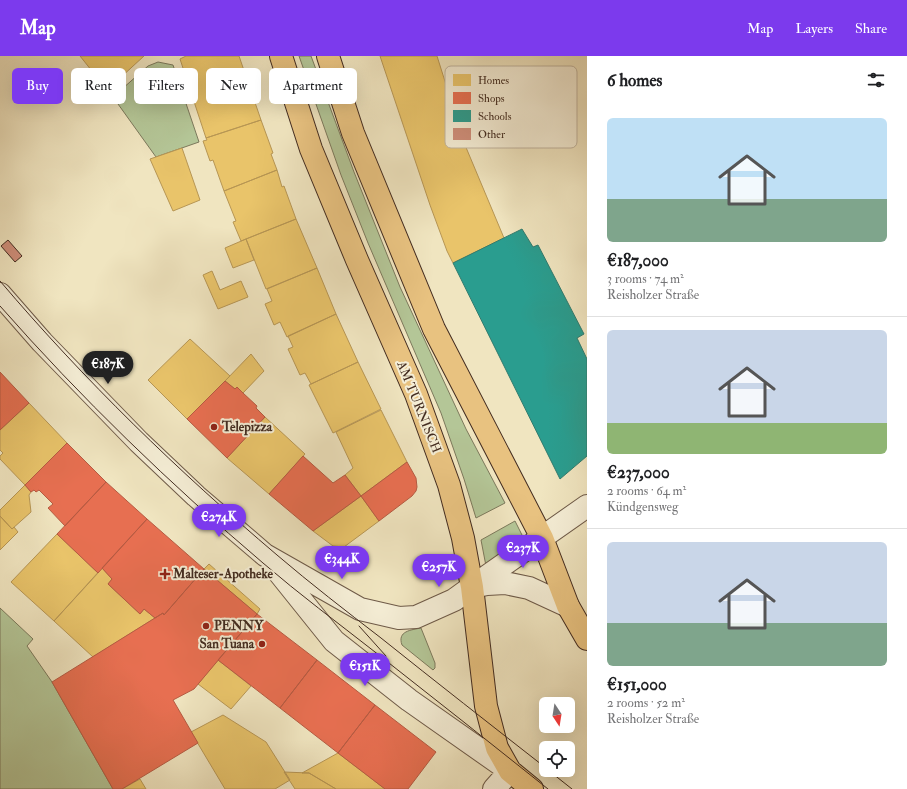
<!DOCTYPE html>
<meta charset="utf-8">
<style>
:root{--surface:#fff;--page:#f6f6f6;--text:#202124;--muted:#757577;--line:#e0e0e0;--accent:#7c3aed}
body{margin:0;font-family:"IM FELL Double Pica",serif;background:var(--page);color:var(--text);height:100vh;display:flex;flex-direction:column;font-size:15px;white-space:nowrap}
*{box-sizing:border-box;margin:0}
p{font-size:13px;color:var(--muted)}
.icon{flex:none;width:22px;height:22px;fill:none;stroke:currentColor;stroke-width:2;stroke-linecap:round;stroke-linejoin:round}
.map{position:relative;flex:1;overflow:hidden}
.drawer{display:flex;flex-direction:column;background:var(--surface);width:320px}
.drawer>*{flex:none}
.banner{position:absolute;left:12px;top:12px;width:380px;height:36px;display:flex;gap:8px}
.needle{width:26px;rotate:168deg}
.fabs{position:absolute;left:539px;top:641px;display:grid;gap:8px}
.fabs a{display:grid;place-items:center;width:36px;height:36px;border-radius:6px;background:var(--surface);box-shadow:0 4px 16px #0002;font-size:20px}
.price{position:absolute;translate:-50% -34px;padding:0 9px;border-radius:14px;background:var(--accent);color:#fff;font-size:13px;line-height:26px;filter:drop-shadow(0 1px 2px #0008)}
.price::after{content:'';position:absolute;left:50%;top:24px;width:12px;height:9px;margin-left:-6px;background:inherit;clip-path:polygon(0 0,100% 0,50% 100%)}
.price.selected{background:#222;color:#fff}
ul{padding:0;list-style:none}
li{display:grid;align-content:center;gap:8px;height:212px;padding:0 20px}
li+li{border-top:1px solid var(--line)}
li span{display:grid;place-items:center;height:124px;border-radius:6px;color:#555}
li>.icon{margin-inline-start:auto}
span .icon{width:72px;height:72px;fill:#fffc;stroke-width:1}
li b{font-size:17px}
h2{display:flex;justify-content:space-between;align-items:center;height:48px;padding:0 20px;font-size:17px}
.tag{padding:0 14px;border-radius:6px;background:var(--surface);box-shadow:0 4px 16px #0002;font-size:14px;line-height:36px}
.tag.selected{background:var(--accent);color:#fff}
header{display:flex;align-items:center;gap:24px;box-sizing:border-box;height:56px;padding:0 20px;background:var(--accent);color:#fff}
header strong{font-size:19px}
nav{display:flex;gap:22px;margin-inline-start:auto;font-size:14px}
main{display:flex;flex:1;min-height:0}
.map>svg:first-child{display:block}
.green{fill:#b4c697;stroke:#7c795c}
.homes{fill:#e9c46a;stroke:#b79654}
.shops{fill:#e76f51;stroke:#b65b42}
.schools{fill:#2a9d8f;stroke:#327b6e}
.building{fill:#cf8e7a;stroke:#432c20}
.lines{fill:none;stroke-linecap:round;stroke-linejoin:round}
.street-casing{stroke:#6e5a48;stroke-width:24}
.primary-casing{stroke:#432c20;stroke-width:24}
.street{stroke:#f5eed6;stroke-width:22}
.primary{stroke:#e8c280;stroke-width:22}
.tram{stroke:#432c20;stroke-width:1}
.poi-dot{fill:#8f2418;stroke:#f5eed6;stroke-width:1.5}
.labels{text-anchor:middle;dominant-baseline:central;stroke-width:4;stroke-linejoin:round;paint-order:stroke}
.street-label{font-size:13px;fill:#432c20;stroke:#f5eed6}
.poi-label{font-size:13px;font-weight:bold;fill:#432c20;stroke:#f5eed6;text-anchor:start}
.key{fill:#f5eed6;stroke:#c0b49f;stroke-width:1}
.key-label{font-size:11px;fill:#432c20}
</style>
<header>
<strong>Map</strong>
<nav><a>Map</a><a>Layers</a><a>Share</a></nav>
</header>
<main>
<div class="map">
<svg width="587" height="733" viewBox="0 0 587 733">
<rect width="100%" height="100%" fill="#f0e5c0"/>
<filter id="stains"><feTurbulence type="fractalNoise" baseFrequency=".005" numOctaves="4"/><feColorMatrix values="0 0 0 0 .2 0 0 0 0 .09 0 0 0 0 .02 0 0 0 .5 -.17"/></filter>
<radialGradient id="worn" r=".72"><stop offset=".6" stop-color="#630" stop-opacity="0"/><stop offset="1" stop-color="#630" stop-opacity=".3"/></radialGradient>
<path class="green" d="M 299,0 L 311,0 L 354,116 L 400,231 L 466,373 L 505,447 L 476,462 L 464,423 L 441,357 L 368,187 L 341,119 Z
M 158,6 L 173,9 L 199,86 L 156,101 L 113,41 L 148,10 Z
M 515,465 L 522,479 L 521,484 L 486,510 L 481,484 Z
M 0,552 L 33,583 L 27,590 L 52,626 L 113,733 L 0,733 Z
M 421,572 L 435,607 L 435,612 L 433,614 L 402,589 C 397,575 411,574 421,572 Z"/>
<path class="homes" d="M 80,0 L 144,0 L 107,34 Z
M 186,0 L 239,0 L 261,64 L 206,82 L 180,3 Z
M 380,0 L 437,0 L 465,89 L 504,182 L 453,207 L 447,195 L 430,149 Z
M 261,64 L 273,97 L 271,98 L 277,114 L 224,135 L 213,104 L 210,105 L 203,85 L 207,84 L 206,82 Z
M 182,92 L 200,144 L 173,155 L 150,103 Z
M 277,114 L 282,131 L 284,130 L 296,163 L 241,185 L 233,166 L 236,165 L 224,135 Z
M 296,163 L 317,212 L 266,233 L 246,183 Z
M 246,183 L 254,204 L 233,212 L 225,192 Z
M 317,212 L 336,258 L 287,281 L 280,266 L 274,269 L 265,248 L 272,245 L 267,233 Z
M 212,215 L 220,234 L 241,225 L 248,241 L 218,253 L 203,219 Z
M 336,258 L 358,306 L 311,328 L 305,317 L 300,319 L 288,293 L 293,291 L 288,280 Z
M 190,283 L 230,320 L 187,363 L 148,324 Z
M 251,298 L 264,315 L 243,337 L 237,331 L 235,333 L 225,325 Z
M 358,306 L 381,353 L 333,377 L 309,329 Z
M 29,347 L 67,387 L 25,429 L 0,403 L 0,400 L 3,397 L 0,394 L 0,374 Z
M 381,354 L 407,406 L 361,440 L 345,419 L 353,412 L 336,376 Z
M 265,361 L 305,398 L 269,438 L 227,402 Z
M 25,429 L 31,436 L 29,439 L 31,456 L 12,473 L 0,460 L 0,454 Z
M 361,440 L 379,465 L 348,488 L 344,491 L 333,490 L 313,475 Z
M 0,460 L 12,473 L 14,471 L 18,476 L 0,494 Z
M 57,478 L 98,517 L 54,565 L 11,526 Z
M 209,508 L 260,553 L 257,558 L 204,513 Z
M 102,512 L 112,523 L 108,528 L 140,558 L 144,553 L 155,562 L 93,601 L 54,565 Z
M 218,604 L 251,630 L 231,653 L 198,628 Z
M 223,659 L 266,686 L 290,724 L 275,733 L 225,733 L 191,676 Z
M 338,697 L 385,733 L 336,733 L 309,717 L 302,717 Z
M 284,716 L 309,717 L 336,733 L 295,733 Z
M 140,723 L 146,733 L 122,733 Z"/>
<path class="shops" d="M 0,316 L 29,347 L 0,374 Z
M 225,325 L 235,333 L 237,331 L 243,337 L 257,350 L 256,352 L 265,361 L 227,402 L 187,363 Z
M 67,387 L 106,426 L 65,470 L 48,452 L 53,448 L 39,434 L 36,436 L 34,434 L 31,436 L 25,429 Z
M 303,400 L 333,427 L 345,419 L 361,440 L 313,475 L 269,438 Z
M 407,406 L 416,422 L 417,431 L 416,435 L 412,440 L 379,465 L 361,440 Z
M 106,426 L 147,463 L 98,517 L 57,478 Z
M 147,463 L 204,513 L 164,559 L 163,557 L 155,562 L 144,553 L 140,558 L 108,528 L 112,523 L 102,512 Z
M 204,513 L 257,558 L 194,633 L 173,644 L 198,687 L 122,733 L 113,733 L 52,626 L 163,557 L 164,559 Z
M 257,558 L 317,604 L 280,652 L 218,604 Z
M 317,604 L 375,649 L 338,697 L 280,652 Z
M 375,649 L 436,696 L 408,733 L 385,733 L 338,697 Z"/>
<path class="schools" d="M 522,173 L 533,191 L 538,189 L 584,278 L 577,282 L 587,303 L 587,400 L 560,423 L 453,207 Z"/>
<path class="building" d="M 8,184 L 22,200 L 15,206 L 1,190 Z"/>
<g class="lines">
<defs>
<path id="street" d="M 0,238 L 42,286 L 139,386 L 196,440 L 265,499 L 360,553 L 399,562 L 416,561 L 454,544 L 472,531 L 487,528 L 505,527 L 529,532 L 568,550
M 273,509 L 334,585 L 409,644 L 510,715 L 494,733
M 476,528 L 587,450"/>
<path id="primary" d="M 281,0 L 311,93 L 357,204 L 416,338 L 449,429 L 463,482 L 472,531 L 486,650 L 497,692 L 510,715 L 532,733
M 328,0 L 353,77 L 434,273 L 542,482 L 568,550 L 587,583"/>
</defs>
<use href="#street" class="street-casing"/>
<use href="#primary" class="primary-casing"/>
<use href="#street" class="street"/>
<use href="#primary" class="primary"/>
<path class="tram" d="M 0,225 C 85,325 178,415 277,499 C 311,528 346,555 381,582 C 436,626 491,669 546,712
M 0,250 C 81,342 170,428 263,507 C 299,538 338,567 375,596 C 433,642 491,687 548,733
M 359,570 L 386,600
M 548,714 L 572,733"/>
</g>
<g class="poi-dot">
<circle cx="214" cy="371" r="4"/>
<path d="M163 512h4v4h4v4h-4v4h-4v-4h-4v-4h4z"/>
<circle cx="206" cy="570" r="4"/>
<circle cx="262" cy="588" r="4"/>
</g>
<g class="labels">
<g class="street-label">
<text transform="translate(419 351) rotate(68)">AM TURNISCH</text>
</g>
<g class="poi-label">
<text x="222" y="371">Telepizza</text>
<text x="173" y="518">Malteser-Apotheke</text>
<text x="214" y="570">PENNY</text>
<text x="254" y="588" text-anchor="end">San Tuana</text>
</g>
</g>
<rect x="445" y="10" width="132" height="82" rx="6" class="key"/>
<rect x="453" y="18" width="18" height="12" fill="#e9c46a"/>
<rect x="453" y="36" width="18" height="12" fill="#e76f51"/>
<rect x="453" y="54" width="18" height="12" fill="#2a9d8f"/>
<rect x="453" y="72" width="18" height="12" fill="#cf8e7a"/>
<g class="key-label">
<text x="478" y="28">Homes</text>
<text x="478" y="46">Shops</text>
<text x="478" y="64">Schools</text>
<text x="478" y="82">Other</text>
</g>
<rect width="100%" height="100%" filter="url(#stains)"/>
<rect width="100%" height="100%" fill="url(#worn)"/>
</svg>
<div class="fabs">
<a><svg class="needle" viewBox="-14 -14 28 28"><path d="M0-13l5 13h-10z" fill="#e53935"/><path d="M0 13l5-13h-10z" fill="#757577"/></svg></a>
<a><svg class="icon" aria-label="locate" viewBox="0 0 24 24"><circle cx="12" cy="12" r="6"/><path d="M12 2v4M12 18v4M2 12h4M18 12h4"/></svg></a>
</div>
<b class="price selected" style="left:108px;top:329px">€187K</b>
<b class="price" style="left:219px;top:482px">€274K</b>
<b class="price" style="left:523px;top:513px">€237K</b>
<b class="price" style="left:342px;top:524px">€344K</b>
<b class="price" style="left:439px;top:532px">€257K</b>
<b class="price" style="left:365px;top:631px">€151K</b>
<div class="banner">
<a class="tag selected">Buy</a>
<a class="tag">Rent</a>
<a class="tag">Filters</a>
<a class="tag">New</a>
<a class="tag">Apartment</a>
</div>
</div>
<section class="drawer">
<h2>6 homes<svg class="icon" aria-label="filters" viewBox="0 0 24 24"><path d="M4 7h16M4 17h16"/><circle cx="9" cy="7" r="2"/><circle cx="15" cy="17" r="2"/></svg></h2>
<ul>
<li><span style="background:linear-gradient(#bfe0f5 65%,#7fa58c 0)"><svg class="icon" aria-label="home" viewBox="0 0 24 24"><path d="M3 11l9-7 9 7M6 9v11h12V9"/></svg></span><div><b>€187,000</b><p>3 rooms · 74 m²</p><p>Reisholzer Straße</p></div></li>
<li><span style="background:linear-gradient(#c9d6e8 75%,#8fb573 0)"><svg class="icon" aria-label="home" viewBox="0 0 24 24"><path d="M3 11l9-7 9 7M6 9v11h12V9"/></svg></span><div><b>€237,000</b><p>2 rooms · 64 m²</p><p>Kündgensweg</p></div></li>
<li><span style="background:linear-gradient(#c9d6e8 65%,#7fa58c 0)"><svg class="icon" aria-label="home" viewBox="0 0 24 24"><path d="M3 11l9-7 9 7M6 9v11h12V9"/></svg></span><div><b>€151,000</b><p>2 rooms · 52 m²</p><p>Reisholzer Straße</p></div></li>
</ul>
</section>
</main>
